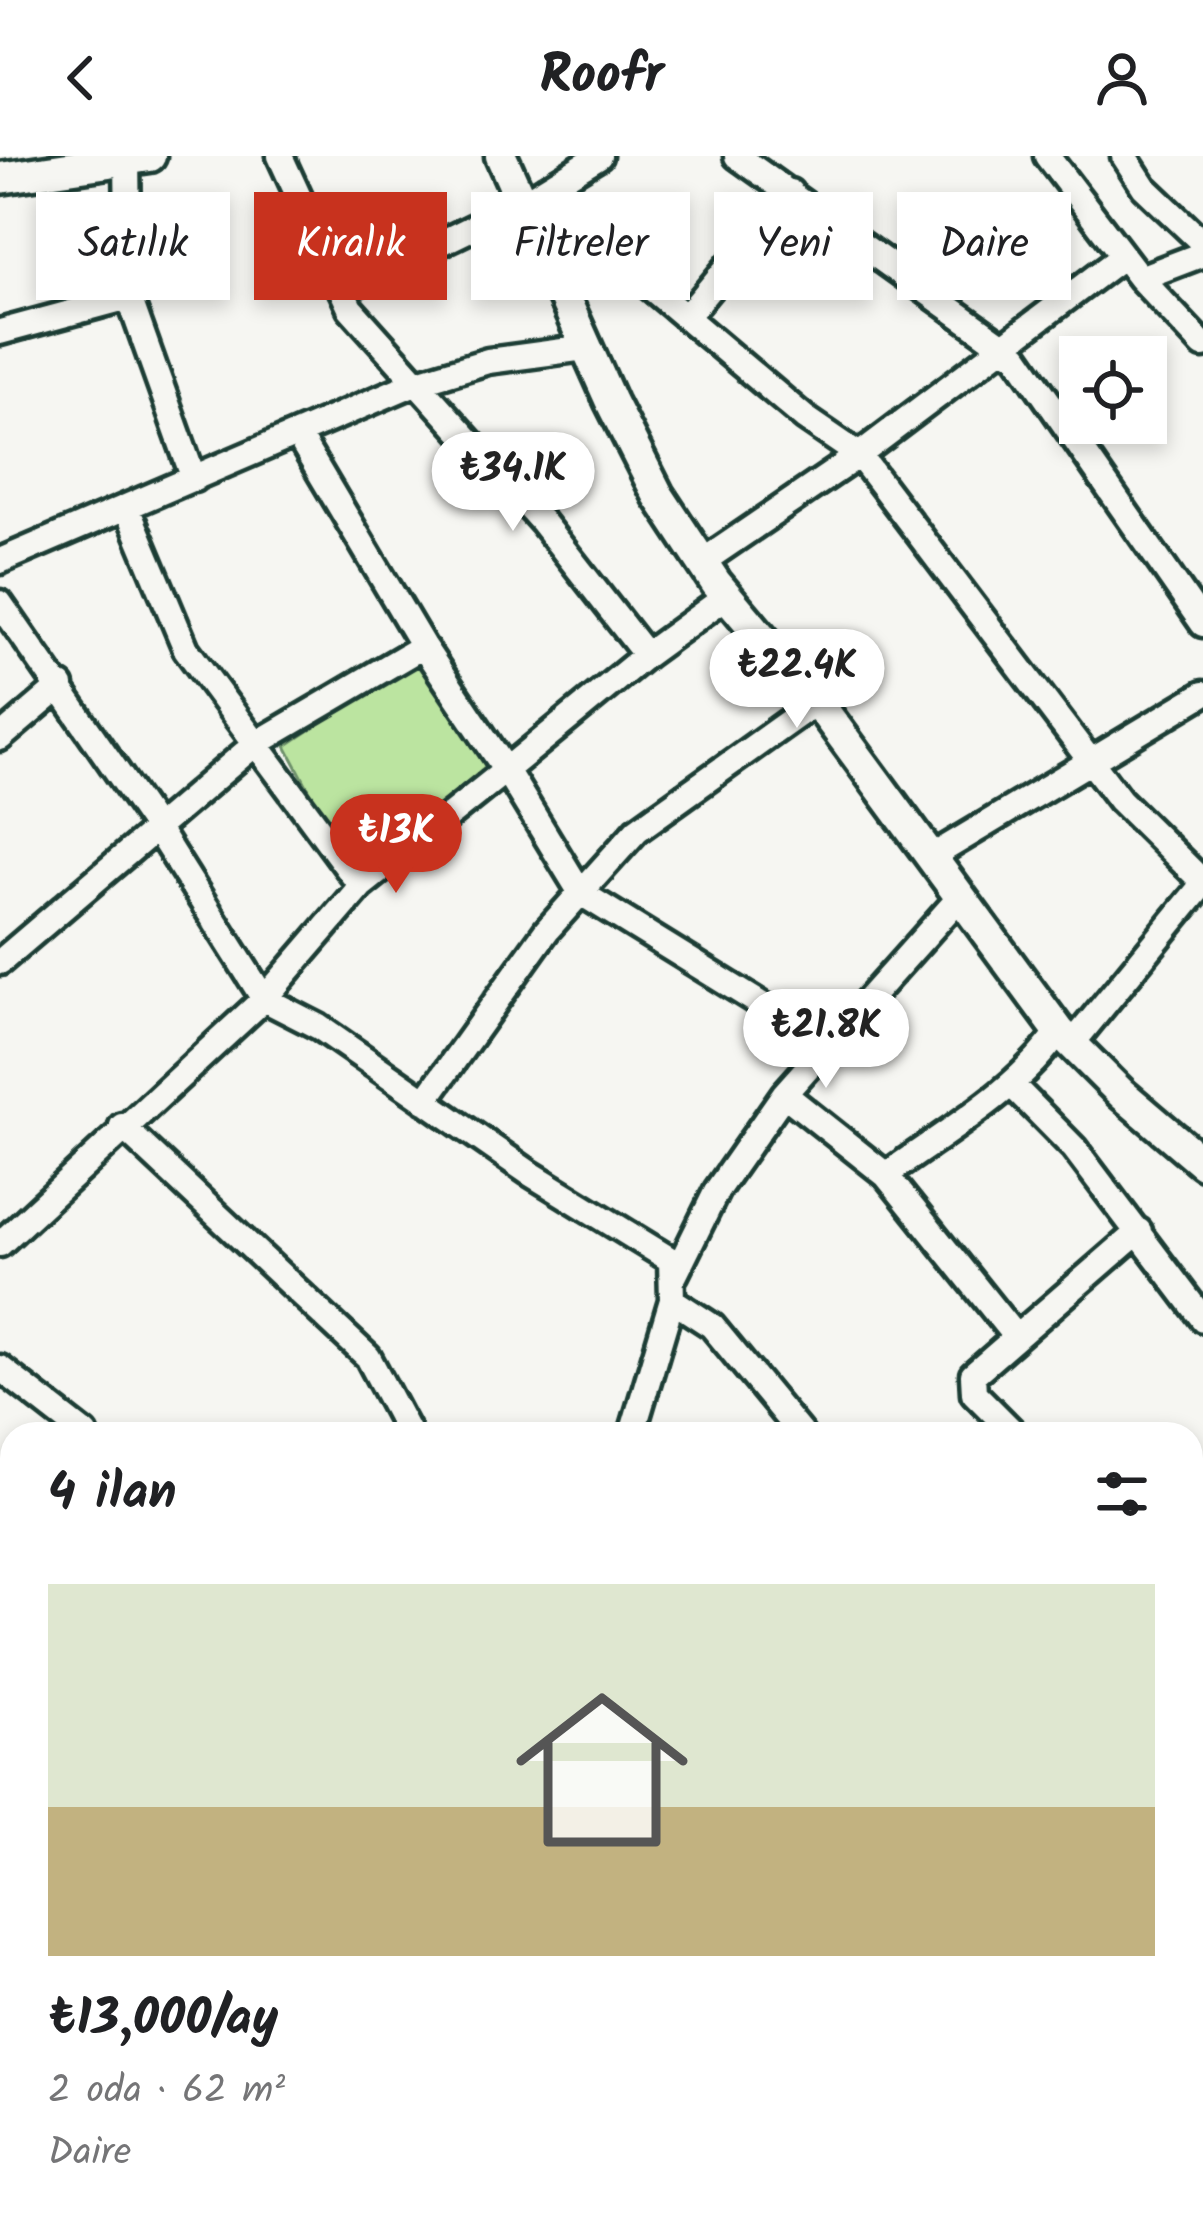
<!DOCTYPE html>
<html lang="tr">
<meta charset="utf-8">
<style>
:root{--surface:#fff;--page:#f2f2f2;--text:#202124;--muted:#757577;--line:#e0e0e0;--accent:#c8321e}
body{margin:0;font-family:Kalam,sans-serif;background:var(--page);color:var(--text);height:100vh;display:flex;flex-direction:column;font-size:45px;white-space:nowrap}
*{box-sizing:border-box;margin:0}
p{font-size:39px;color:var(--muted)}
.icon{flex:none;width:66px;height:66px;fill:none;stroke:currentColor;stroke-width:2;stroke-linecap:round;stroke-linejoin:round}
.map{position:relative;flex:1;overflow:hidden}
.side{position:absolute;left:0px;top:1266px;width:1203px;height:807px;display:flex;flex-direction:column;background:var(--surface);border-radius:36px 36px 0 0;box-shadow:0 6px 18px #0003}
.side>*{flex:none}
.banner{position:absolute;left:36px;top:36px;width:1131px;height:108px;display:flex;gap:24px}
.controls{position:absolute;left:1059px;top:180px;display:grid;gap:24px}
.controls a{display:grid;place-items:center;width:108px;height:108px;border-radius:0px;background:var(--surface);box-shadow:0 6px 18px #0003;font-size:60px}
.price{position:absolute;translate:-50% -102px;padding:0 27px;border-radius:42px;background:#fff;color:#222;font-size:39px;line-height:78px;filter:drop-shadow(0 3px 6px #0008)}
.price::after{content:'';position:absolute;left:50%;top:72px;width:36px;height:27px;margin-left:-18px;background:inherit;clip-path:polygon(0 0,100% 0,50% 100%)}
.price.current{background:var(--accent);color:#fff}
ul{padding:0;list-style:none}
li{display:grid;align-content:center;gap:24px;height:636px;padding:0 48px}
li+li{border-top:3px solid var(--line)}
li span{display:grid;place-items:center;height:372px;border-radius:0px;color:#555}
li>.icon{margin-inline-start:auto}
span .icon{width:216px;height:216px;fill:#fffc;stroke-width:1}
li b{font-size:51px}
h2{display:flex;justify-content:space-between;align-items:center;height:144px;padding:0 48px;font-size:51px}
.tag{padding:0 42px;border-radius:0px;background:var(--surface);box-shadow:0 6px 18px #0003;font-size:42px;line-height:108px}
.tag.current{background:var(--accent);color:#fff}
header{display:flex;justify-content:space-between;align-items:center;height:156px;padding:0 48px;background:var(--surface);font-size:54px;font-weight:600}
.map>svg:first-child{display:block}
.built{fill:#efddd9}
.green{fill:#bbe4a0;stroke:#6d906a;stroke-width:3}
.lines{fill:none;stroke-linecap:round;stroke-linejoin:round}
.minor-casing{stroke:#1f3d34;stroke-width:33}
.major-casing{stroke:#1f3d34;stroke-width:39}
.minor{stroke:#f6f6f2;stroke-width:24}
.major{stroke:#f6f6f2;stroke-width:30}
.shaded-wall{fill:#9b726f;stroke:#1f3d34;stroke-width:3}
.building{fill:#dea39e;stroke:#1f3d34;stroke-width:3}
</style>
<header><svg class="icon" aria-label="back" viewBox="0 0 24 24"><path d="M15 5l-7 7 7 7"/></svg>Roofr<svg class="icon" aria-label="person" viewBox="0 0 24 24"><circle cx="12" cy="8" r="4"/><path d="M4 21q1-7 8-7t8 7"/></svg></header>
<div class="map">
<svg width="1203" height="2072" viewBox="0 0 1203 2072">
<rect width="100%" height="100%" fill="#f6f6f2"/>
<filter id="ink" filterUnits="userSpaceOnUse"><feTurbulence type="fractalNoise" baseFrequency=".00833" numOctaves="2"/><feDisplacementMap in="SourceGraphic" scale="24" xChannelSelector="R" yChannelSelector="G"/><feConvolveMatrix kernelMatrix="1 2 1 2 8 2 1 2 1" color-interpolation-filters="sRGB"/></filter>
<g filter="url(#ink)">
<path class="built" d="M 0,1652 L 12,1683 L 12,1962 L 0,1969 Z"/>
<path class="green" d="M 419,501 L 486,610 L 386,694 L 332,677 L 286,590 Z"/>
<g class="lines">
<defs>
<path id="minor" d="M 280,0 L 350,152 L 542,366 L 646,499
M 737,0 L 1017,200 L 1203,468
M 1047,0 L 1140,122 L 1203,189
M 1124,0 L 1144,31 L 1203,87
M 127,3 L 129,141
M 545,33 L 573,66 L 805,262 L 859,299 L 1120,644 L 1203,726
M 1140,122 L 1203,98
M 342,135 L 519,49 L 599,0
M 686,161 L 790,36
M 0,176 L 129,141 L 194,323
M 297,278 L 423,490 L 506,614 L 646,499 L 727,440
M 127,352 L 186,493 L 361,730
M 0,405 L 415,227 L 488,205 L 585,192
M 702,406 L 859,299 L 1123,100
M 0,447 L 157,673 L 264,843 L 361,730 L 506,614 L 581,737 L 827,889
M 0,582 L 61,530
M 931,701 L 1203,538
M 0,806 L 254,589 L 423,490
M 1072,888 L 1203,728
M 1011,928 L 1074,992 L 1203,1163
M 784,938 L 886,1019 L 1014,1179
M 425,945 L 547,774 L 637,674 L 816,546
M 122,970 L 368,1201 L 409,1278
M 886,1019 C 946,975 1017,936 1059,875
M 0,1088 L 264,843 L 319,871 L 528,1016 L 671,1104 L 672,1144
M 675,1119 L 717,1034 L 784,938 L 960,741
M 0,1212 L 85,1278
M 632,1278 L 672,1144 L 712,1170 L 801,1278
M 1015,1278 L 974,1237 L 973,1219 L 1139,1075
M 0,1395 L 12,1385
M 0,1613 L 12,1642
M 1191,1620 L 1203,1640
M 1191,1678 L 1203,1670
M 1191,1829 L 1203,1824
M 0,1997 L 12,2029
M 1191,2040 L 1203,2034
M 24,2061 L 28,2072
M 182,2061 L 186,2072
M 697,2061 L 702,2072
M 871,2061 L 876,2072
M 354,2072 L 375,2061
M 1122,2072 L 1149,2061"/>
<path id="major" d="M 501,0 L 611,246 L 658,339 L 716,427 L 826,558 L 1059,875 L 1122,938 L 1203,1007
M 0,22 L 150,0"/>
</defs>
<use href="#minor" class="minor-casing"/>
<use href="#major" class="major-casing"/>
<use href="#minor" class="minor"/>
<use href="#major" class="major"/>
</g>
<path class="shaded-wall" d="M 12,1923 L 12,1942 L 1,1946 L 1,1927 Z"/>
<path class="building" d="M 0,1802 L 12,1833 L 12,1923 L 1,1927 Z"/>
</g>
</svg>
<div class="controls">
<a><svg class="icon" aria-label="locate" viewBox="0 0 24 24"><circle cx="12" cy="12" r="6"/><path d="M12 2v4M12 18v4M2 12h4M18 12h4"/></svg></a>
</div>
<b class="price" style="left:513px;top:378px">₺34.1K</b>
<b class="price" style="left:797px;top:575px">₺22.4K</b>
<b class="price current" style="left:396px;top:740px">₺13K</b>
<b class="price" style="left:826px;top:935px">₺21.8K</b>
<div class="banner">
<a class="tag">Satılık</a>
<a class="tag current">Kiralık</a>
<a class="tag">Filtreler</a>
<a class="tag">Yeni</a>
<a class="tag">Daire</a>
</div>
<section class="side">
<h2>4 ilan<svg class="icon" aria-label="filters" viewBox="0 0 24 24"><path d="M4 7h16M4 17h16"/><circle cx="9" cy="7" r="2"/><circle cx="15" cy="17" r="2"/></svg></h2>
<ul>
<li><span style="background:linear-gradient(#dfe7d0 60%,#c2b280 0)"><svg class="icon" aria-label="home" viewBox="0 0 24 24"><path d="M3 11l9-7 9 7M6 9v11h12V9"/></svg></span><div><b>₺13,000/ay</b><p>2 oda · 62 m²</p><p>Daire</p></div></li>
</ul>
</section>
</div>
